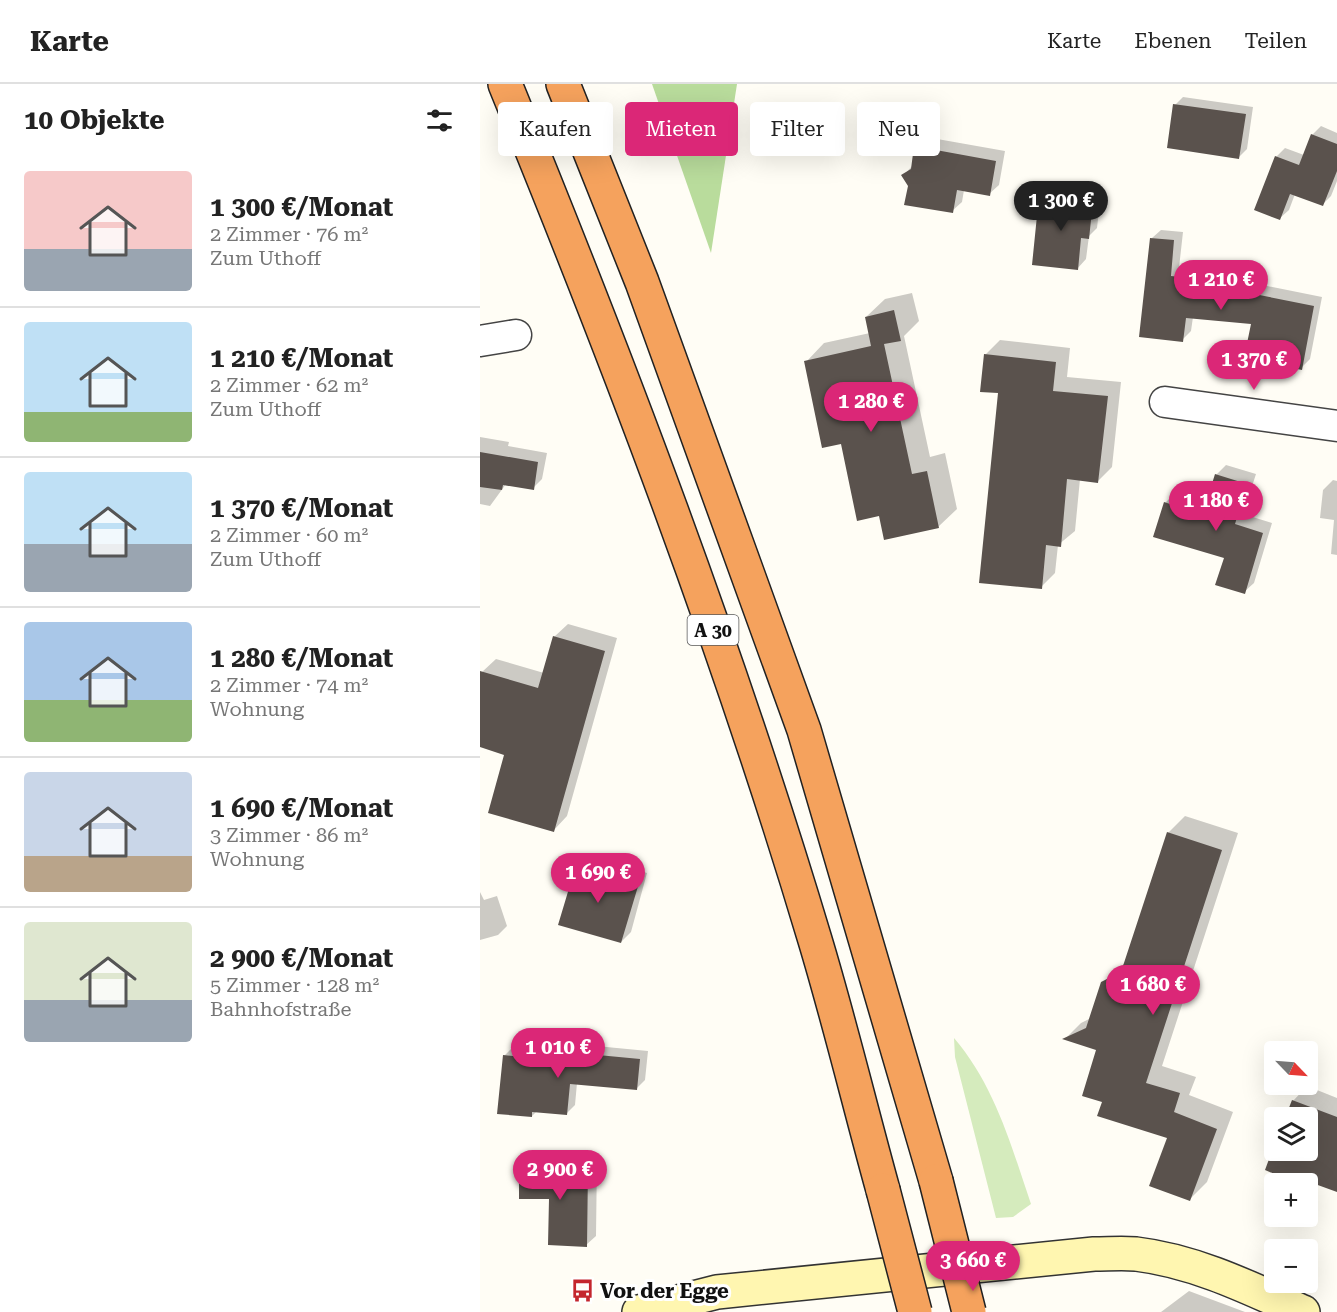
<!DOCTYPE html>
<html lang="de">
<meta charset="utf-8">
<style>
:root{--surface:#fff;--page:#f2f2f2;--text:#222;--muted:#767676;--line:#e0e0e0;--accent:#db2777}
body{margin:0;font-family:"Roboto Serif",serif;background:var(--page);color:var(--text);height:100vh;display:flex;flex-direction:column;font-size:22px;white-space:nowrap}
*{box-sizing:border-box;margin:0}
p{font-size:20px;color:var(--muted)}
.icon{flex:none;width:33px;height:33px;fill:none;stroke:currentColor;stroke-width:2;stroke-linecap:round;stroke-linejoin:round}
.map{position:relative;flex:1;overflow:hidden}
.side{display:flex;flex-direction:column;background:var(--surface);width:480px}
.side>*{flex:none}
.top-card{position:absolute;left:18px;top:18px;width:570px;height:54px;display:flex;gap:12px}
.needle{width:39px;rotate:115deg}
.fabs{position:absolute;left:784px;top:957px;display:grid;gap:12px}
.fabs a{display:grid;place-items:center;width:54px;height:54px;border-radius:6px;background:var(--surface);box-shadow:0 6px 24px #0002;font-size:30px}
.price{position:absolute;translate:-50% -51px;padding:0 14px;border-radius:21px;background:var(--accent);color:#fff;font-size:20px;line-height:39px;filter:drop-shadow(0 2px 3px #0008)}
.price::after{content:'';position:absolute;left:50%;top:36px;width:18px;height:14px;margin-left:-9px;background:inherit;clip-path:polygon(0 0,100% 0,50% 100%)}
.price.active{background:#222;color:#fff}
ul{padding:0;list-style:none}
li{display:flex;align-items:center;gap:18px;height:150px;padding:0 24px}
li+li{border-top:2px solid var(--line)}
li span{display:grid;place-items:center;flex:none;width:168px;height:120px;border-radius:6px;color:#555}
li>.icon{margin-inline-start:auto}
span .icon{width:72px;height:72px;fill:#fffc;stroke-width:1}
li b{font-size:26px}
h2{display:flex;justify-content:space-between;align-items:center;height:72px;padding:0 24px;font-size:26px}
.pill{padding:0 21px;border-radius:6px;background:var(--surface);box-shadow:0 6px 24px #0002;font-size:21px;line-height:54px}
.pill.active{background:var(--accent);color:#fff}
header{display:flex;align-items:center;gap:36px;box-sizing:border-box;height:84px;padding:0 30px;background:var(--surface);border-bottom:2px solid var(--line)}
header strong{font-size:28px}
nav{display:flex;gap:33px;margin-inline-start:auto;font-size:21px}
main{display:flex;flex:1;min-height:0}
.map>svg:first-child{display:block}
.green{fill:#d5ebbd}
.forest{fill:#b9dc9c}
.shadow{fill:#0003}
.building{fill:#5a524d}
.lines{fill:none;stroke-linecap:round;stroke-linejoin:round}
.street-casing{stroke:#444;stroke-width:33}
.secondary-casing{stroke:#333;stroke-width:36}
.highway-casing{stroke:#222;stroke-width:36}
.street{stroke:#fff;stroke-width:30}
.secondary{stroke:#fff6b0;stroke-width:33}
.highway{stroke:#f5a25d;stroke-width:33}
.highway-bridge-casing{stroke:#222;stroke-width:36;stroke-linecap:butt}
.highway-bridge{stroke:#f5a25d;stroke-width:33}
.labels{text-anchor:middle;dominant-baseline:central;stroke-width:6;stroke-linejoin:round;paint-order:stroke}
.shield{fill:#fff;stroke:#585858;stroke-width:1.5}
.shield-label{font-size:18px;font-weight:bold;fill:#111}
.poi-label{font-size:20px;font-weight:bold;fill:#111;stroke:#fff;text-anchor:start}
</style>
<header>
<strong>Karte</strong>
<nav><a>Karte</a><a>Ebenen</a><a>Teilen</a></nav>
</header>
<main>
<section class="side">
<h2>10 Objekte<svg class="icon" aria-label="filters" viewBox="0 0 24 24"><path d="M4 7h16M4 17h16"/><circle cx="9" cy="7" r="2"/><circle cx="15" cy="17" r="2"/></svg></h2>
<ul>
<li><span style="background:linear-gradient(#f6c9c9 65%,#9aa5b1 0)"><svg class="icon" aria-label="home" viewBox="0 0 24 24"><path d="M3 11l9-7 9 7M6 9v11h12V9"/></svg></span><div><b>1 300 €/Monat</b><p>2 Zimmer · 76 m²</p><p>Zum Uthoff</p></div></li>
<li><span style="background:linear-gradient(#bfe0f5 75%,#8fb573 0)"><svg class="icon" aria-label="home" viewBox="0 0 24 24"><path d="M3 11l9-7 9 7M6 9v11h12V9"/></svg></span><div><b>1 210 €/Monat</b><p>2 Zimmer · 62 m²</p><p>Zum Uthoff</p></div></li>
<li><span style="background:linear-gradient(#bfe0f5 60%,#9aa5b1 0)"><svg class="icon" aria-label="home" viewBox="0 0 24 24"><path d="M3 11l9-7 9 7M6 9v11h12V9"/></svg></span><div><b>1 370 €/Monat</b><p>2 Zimmer · 60 m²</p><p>Zum Uthoff</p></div></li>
<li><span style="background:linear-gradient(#a9c7e8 65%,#8fb573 0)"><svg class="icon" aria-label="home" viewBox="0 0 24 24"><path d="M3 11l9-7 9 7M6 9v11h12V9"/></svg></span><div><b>1 280 €/Monat</b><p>2 Zimmer · 74 m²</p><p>Wohnung</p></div></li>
<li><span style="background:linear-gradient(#c9d6e8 70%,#b9a48a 0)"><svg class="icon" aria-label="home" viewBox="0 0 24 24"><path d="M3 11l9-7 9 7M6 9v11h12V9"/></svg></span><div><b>1 690 €/Monat</b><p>3 Zimmer · 86 m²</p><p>Wohnung</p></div></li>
<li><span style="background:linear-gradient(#dfe7d0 65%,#9aa5b1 0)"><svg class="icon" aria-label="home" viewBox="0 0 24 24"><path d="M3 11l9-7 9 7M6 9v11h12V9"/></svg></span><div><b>2 900 €/Monat</b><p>5 Zimmer · 128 m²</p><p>Bahnhofstraße</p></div></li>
</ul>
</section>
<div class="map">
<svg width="857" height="1228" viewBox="0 0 857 1228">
<rect width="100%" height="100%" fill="#fffdf5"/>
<path class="green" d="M 474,954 C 515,1002 531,1061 551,1120 L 533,1133 L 516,1134 L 475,973 Z"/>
<path class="forest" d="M 172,0 L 257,0 L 231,169 Z"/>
<path class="shadow" d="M 703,13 L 773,23 L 767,65 L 759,73 L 695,21 Z
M 841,42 L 857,49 L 857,97 L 851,112 L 843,120 L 815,110 L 809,126 L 800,134 L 796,73 L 805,64 L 824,71 L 832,51 Z
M 446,53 L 525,67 L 519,101 L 509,110 L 484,106 L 482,118 L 472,127 L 423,92 L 433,81 L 436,63 Z
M 570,103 L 621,109 L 617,144 L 609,152 L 606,175 L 597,185 L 560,113 Z
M 681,146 L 703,148 L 699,184 L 748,189 L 747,194 L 842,213 L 830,275 L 821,284 L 773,239 L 713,233 L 711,247 L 702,256 L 672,154 Z
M 432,209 L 439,237 L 424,252 L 450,373 L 465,369 L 477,425 L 458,443 L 400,430 L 362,359 L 326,278 L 344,259 L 390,249 L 386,233 L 405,215 Z
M 520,256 L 590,264 L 587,293 L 641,298 L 632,383 L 618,397 L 600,395 L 595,447 L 578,461 L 575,489 L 561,503 L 520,308 L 505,271 Z
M 0,353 L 29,358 L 28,362 L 67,369 L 62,395 L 53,404 L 26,400 L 10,422 L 0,420 Z
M 746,381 L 776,390 L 763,430 L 792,439 L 774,499 L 764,508 L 746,473 L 685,419 L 695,409 L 722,418 L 731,406 L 736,391 Z
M 853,396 L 857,397 L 857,471 L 851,470 L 854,436 L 840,434 L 843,406 Z
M 88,540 L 137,554 L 87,732 L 74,746 L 26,670 L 0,662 L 0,597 L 2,588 L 16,575 L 64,589 L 74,553 Z
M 705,732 L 758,749 L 682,982 L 716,993 L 709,1011 L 753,1028 L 727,1098 L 710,1115 L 689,1053 L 624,1017 L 618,965 L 585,955 L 601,939 L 611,934 L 622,899 L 646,878 L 688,749 Z
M 107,772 L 167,789 L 151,848 L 141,858 L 97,782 Z
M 0,808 L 4,816 L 17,812 L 27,842 L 18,851 L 0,856 Z
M 54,956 L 168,967 L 165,996 L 157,1004 L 97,999 L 95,1021 L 87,1029 L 57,1027 L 52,1032 L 24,972 L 32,964 L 45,965 Z
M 827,1002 L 857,1014 L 857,1106 L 787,1086 L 795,1063 L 795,1066 L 828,1066 L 828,1034 L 813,1017 Z
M 117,1074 L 116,1152 L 106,1161 L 71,1114 L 41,1085 L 50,1075 Z
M 709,1207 L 765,1228 L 681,1228 Z"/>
<path class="building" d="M 693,20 L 766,30 L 759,75 L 687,64 Z
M 831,50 L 857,60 L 857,87 L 843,122 L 810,110 L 800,136 L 774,126 L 795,72 L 819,81 Z
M 434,62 L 516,77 L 510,112 L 477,106 L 473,129 L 424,121 L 428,102 L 421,91 L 431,85 Z
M 559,112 L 613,117 L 609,155 L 601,154 L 598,186 L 552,181 Z
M 670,154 L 694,156 L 691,192 L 740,197 L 739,203 L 834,222 L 822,286 L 764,274 L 771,240 L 706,234 L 703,258 L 659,253 Z
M 414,226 L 421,257 L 404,260 L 432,390 L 447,387 L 459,444 L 404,456 L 399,432 L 377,437 L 361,360 L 342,364 L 324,277 L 391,262 L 385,233 Z
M 504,270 L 576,278 L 573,307 L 628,312 L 618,399 L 587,395 L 581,463 L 566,461 L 562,505 L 499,499 L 518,309 L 500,308 Z
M 0,368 L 58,378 L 54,406 L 23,401 L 22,406 L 0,403 Z
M 735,390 L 767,400 L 755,440 L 783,449 L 765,510 L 735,501 L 744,474 L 673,453 L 684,418 L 717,429 L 721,414 L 727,416 Z
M 73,552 L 125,567 L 74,748 L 8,729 L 24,671 L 0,663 L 0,587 L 58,604 Z
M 687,748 L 742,766 L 666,999 L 700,1009 L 694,1028 L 737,1045 L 710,1117 L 669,1102 L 687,1054 L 617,1032 L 622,1018 L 602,1012 L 616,966 L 582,955 L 606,944 L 621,898 L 641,888 Z
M 96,781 L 159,799 L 141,859 L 78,841 Z
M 44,964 L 160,975 L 157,1006 L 90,1000 L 87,1031 L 52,1028 L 52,1033 L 17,1030 L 23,971 L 43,973 Z
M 812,1016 L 857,1033 L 857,1108 L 835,1100 L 818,1100 L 785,1086 L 795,1059 L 795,1066 L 828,1066 L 828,1034 L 805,1034 Z
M 70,1083 L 108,1083 L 107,1163 L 68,1161 L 69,1115 L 39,1115 L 39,1085 Z"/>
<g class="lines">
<defs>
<path id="street" d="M 0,257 L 36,251
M 685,318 L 857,342"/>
<path id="secondary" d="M 159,1228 L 237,1208 L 614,1170 C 628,1170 642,1169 656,1170 C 715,1177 770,1204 823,1228"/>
<path id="highway" d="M 25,0 C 140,281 248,565 335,856 C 360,939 380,1023 403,1106
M 83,0 L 162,198 L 324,646 L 456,1097"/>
</defs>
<use href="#street" class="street-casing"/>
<use href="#secondary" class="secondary-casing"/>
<use href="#highway" class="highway-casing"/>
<use href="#street" class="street"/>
<use href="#secondary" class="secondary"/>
<use href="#highway" class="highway"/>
<defs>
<path id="highway-bridge" d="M 456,1097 L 489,1228
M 403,1106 L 435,1228"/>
</defs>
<use href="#highway-bridge" class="highway-bridge-casing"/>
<use href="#highway-bridge" class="highway-bridge"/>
</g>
<defs>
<symbol id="bus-bare" viewBox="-9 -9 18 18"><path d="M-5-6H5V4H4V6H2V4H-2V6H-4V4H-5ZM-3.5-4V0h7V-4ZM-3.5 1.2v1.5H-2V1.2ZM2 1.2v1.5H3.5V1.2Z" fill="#c4262e" stroke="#fff" stroke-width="2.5" paint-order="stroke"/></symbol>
</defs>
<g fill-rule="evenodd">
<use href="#bus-bare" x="86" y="1190" width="33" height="33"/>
</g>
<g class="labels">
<rect class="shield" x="207.5" y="531" width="51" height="30" rx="4.5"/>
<g class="shield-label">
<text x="233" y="546">A 30</text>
</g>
<g class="poi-label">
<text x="120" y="1207">Vor der Egge</text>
</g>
</g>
</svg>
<div class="fabs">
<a><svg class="needle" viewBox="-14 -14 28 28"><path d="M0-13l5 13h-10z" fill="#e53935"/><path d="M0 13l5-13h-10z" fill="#767676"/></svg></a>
<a><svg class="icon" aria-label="layers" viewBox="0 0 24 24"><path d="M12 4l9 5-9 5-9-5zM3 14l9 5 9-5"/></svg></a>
<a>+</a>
<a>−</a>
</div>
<b class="price active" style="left:581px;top:148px">1 300 €</b>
<b class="price" style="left:741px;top:227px">1 210 €</b>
<b class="price" style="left:774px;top:307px">1 370 €</b>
<b class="price" style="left:391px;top:349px">1 280 €</b>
<b class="price" style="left:736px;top:448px">1 180 €</b>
<b class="price" style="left:118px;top:820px">1 690 €</b>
<b class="price" style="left:673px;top:932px">1 680 €</b>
<b class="price" style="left:78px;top:995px">1 010 €</b>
<b class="price" style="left:80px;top:1117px">2 900 €</b>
<b class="price" style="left:493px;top:1208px">3 660 €</b>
<div class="top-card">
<a class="pill">Kaufen</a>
<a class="pill active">Mieten</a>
<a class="pill">Filter</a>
<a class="pill">Neu</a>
</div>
</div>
</main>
